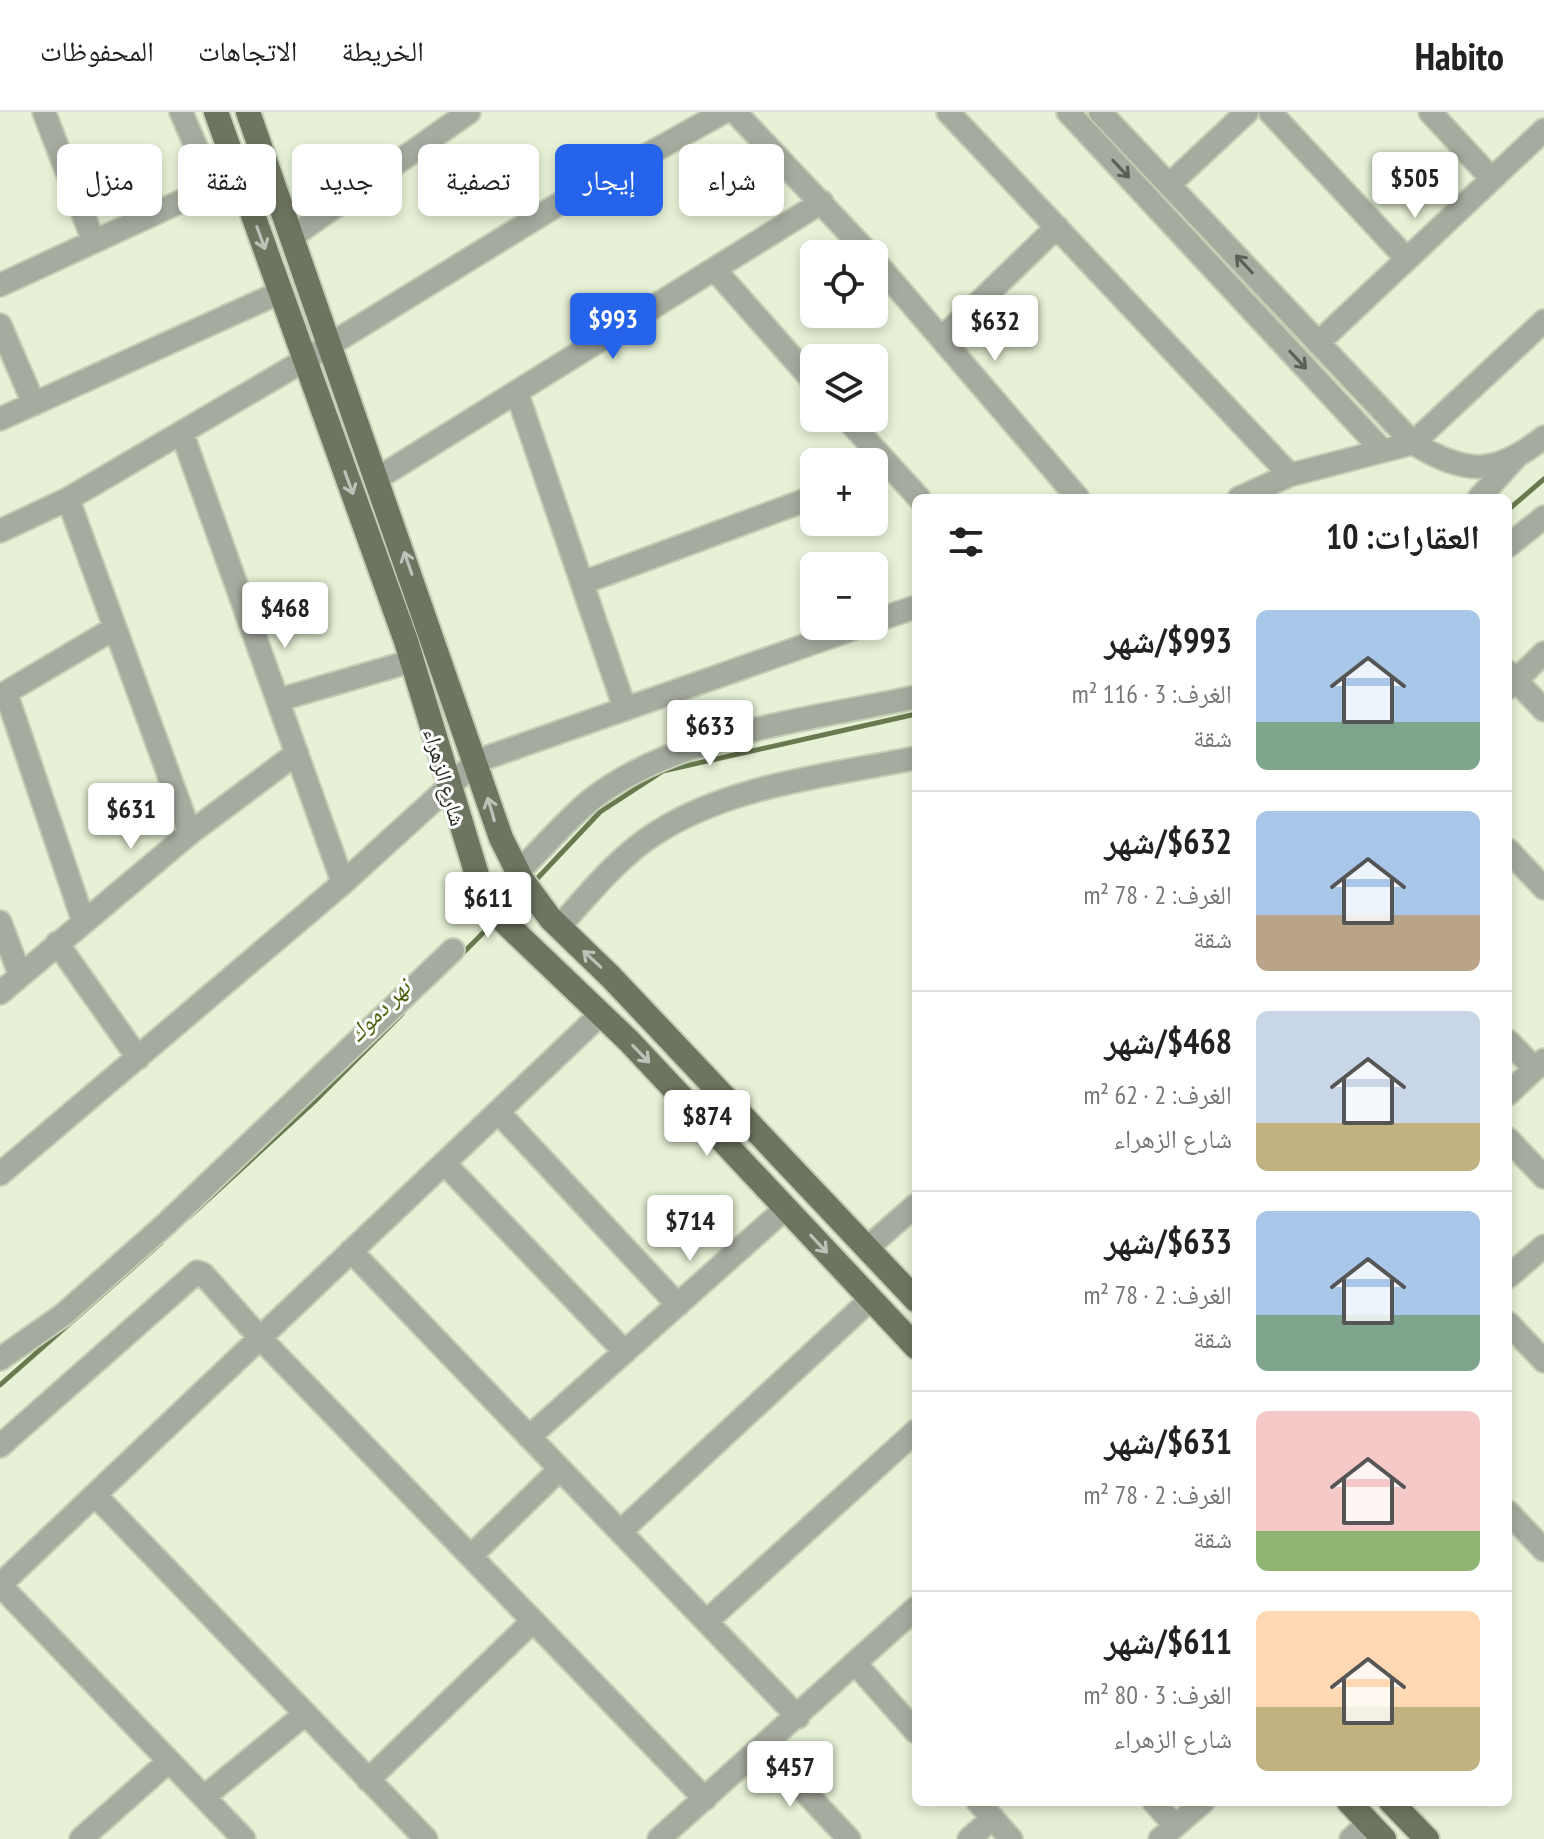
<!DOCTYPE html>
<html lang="ar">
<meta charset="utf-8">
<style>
:root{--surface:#fff;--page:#f6f6f6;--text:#222;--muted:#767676;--line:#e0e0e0;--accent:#2563eb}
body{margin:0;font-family:"PT Sans Narrow","Noto Naskh Arabic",sans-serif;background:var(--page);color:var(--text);direction:rtl;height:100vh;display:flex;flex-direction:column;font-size:30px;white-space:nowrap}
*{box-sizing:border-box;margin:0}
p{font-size:26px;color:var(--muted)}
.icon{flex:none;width:44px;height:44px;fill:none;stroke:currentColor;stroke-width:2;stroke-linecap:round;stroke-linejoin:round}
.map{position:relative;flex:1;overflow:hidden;direction:ltr}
.sheet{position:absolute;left:912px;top:382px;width:600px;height:1312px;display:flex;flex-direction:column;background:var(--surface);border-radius:12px;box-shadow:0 4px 12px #0003;direction:rtl}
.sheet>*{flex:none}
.top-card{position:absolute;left:24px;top:32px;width:760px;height:72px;direction:rtl;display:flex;gap:16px}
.fabs{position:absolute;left:800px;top:128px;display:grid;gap:16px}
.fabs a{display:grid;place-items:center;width:88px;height:88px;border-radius:12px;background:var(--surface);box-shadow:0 4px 12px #0003;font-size:40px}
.price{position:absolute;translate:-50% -68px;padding:0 18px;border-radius:8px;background:#fff;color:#222;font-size:26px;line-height:52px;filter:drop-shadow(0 2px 4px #0008)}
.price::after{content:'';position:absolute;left:50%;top:48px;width:24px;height:18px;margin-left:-12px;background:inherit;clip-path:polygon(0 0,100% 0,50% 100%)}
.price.on{background:var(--accent);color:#fff}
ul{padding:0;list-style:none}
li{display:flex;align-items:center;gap:24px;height:200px;padding:0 32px}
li+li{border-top:2px solid var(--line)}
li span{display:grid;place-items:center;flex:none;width:224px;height:160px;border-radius:12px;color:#555}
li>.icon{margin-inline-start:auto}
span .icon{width:96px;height:96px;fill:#fffc;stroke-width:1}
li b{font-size:34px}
h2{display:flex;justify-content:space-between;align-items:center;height:96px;padding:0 32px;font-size:34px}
.tag{padding:0 28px;border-radius:12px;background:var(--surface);box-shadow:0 4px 12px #0003;font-size:28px;line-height:72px}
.tag.on{background:var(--accent);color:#fff}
header{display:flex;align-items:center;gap:48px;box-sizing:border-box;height:112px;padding:0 40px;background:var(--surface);border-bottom:2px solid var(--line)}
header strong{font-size:38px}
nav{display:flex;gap:44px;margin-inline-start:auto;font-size:28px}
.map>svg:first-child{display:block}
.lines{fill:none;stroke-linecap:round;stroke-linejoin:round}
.stream{stroke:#6a7a50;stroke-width:5}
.minor-casing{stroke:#c4ceb5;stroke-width:26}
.major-casing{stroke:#c4ceb5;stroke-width:28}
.minor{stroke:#a6ab9f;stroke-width:22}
.major{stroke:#6d7560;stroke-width:24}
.oneway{stroke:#5c6055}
.oneway2{stroke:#bdc1b7}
.labels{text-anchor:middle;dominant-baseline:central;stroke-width:6;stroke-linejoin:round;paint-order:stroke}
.street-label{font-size:22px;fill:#2a2e23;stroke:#fff}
.water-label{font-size:24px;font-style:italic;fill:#4a610a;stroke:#fff}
</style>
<header>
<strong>Habito</strong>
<nav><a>الخريطة</a><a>الاتجاهات</a><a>المحفوظات</a></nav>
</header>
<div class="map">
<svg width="1544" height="1727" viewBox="0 0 1544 1727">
<rect width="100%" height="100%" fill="#e6f1d5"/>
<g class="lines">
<path class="stream" d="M 1508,398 L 1544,367
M 533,771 L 600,700 L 663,659 L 916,602
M 505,799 L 523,780
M 460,844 L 495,809
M 189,1105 L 314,990 L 402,902
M 0,1273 L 161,1131"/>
<defs>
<path id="minor" d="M 44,0 L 93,128
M 181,0 L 213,74
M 735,0 L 869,142
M 948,0 L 1290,363
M 1068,0 L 1382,338
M 1100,0 L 1413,331 C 1466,363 1495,364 1544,325
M 1270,0 L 1407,147
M 1430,0 L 1492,67
M 1169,73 L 1247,0
M 293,124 L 469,0
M 874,148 L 1078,386
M 715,158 L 814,270
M 0,173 L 238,63
M 0,213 L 34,292
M 943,225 L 1057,115
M 1318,231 L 1544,18
M 517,281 L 624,594
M 846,306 L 919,386
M 0,307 L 281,180
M 182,321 L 343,771
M 378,366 L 822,90
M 1239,386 L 1290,363 L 1413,331 L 1544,209
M 1479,386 L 1516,345
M 68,387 L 190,721
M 0,419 L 68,387 L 305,248 L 559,92 L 724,0
M 1508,434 L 1544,405
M 582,471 L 814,385
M 874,509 L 916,495
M 1508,560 L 1544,598
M 1508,576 L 1544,541
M 6,581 L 83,808
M 0,584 L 115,516
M 278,588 L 412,549
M 1508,738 L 1544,776
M 518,760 C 542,737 566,708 592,687 C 677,621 813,607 916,585
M 0,810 L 20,863
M 559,815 C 589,782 618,745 656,721 C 730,673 831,663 916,646
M 57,831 L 138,946
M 0,881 L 190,721 L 297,641
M 1508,929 L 1535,957
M 1508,982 L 1544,948
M 498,1000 L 678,1193
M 1508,1027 L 1544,1065
M 444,1051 L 625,1240
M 0,1062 L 343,771 L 477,649 L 861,514
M 867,1136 L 916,1093
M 351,1139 L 798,1605
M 1508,1165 L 1544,1134
M 1508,1211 L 1544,1249
M 0,1247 L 63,1203 L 166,1112 L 453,838
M 529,1325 L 786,1096
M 0,1334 L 197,1160 L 203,1162 L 260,1226 L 705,1687
M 95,1383 L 426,1727
M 1508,1400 L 1544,1438
M 621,1419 L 871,1187
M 471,1444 L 560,1357
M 0,1473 L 601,902
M 0,1473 L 244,1727
M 708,1508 L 916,1319
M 855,1551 L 916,1620
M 764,1636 L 849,1727
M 368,1668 L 533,1509
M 204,1685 L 304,1603
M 978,1690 L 1011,1727
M 1154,1690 L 1175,1714
M 81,1727 L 169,1649
M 659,1727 L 916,1496
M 969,1727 L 993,1706
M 1160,1727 L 1203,1690
M 1351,1727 L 1369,1711"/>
<path id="major" d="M 216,0 L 406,529 L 483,783 L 495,801 L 629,929 L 916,1235
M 248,0 L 501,726 L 522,768 L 550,806 L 611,865 L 916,1188
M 1349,1690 L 1384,1727
M 1391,1690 L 1427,1727"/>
</defs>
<use href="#minor" class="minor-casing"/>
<use href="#major" class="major-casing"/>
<use href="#minor" class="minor"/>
<use href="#major" class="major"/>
</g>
<defs><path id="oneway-shaft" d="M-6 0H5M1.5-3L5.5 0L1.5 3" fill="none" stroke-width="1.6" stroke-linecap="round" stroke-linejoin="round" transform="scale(2)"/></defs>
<g class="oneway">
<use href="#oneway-shaft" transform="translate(1121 57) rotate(47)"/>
<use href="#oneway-shaft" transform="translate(1244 152) rotate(-133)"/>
<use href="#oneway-shaft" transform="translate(1298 248) rotate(47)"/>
</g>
<g class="oneway2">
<use href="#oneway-shaft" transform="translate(261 126) rotate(70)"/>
<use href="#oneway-shaft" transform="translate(349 371) rotate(70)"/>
<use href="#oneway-shaft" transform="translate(408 451) rotate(-109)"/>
<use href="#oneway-shaft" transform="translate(491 697) rotate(-106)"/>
<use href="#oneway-shaft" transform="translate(592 847) rotate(-137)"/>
<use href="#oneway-shaft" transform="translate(641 942) rotate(46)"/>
<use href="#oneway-shaft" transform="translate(819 1132) rotate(47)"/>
</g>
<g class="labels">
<g class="street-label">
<text transform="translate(445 665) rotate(74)">شارع الزهراء</text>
</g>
<g class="water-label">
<text transform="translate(379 898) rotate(-45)">نهر دموك</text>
</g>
</g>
</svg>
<div class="fabs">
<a><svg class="icon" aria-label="locate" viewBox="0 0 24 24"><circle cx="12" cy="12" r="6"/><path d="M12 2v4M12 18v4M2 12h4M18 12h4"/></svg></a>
<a><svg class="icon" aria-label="layers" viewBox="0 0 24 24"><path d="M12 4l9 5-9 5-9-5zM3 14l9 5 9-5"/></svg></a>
<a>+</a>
<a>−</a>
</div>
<b class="price" style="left:1415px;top:108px">$505</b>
<b class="price on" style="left:613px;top:249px">$993</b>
<b class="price" style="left:995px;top:251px">$632</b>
<b class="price" style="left:285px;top:538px">$468</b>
<b class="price" style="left:710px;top:656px">$633</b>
<b class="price" style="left:131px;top:739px">$631</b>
<b class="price" style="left:488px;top:828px">$611</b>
<b class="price" style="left:707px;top:1046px">$874</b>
<b class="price" style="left:690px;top:1151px">$714</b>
<b class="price" style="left:790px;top:1697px">$457</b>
<div class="top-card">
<a class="tag">شراء</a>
<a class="tag on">إيجار</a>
<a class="tag">تصفية</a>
<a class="tag">جديد</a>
<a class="tag">شقة</a>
<a class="tag">منزل</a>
</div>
<section class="sheet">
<h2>العقارات: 10<svg class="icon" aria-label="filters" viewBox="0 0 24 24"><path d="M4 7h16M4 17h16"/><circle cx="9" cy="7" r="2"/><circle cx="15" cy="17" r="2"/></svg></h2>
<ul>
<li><span style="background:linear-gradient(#a9c7e8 70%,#7fa58c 0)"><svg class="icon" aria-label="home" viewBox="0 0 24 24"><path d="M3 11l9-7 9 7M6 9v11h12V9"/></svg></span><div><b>$993/شهر</b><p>الغرف: 3 · 116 m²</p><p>شقة</p></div></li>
<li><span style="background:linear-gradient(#a9c7e8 65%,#b9a48a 0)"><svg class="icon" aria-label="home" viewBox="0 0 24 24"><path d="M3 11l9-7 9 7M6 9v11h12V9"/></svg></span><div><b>$632/شهر</b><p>الغرف: 2 · 78 m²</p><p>شقة</p></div></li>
<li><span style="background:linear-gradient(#c9d6e8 70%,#c2b280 0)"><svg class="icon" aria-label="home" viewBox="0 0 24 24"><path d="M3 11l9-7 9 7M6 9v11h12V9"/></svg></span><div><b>$468/شهر</b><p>الغرف: 2 · 62 m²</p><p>شارع الزهراء</p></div></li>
<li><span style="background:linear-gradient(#a9c7e8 65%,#7fa58c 0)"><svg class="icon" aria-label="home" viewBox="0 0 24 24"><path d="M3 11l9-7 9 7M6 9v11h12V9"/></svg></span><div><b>$633/شهر</b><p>الغرف: 2 · 78 m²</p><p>شقة</p></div></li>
<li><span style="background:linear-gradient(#f6c9c9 75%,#8fb573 0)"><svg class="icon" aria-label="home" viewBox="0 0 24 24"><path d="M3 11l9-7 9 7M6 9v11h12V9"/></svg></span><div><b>$631/شهر</b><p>الغرف: 2 · 78 m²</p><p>شقة</p></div></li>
<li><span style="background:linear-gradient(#ffd9b3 60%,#c2b280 0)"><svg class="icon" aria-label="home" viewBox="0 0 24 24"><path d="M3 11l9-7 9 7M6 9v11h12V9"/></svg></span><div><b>$611/شهر</b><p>الغرف: 3 · 80 m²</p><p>شارع الزهراء</p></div></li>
</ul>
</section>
</div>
